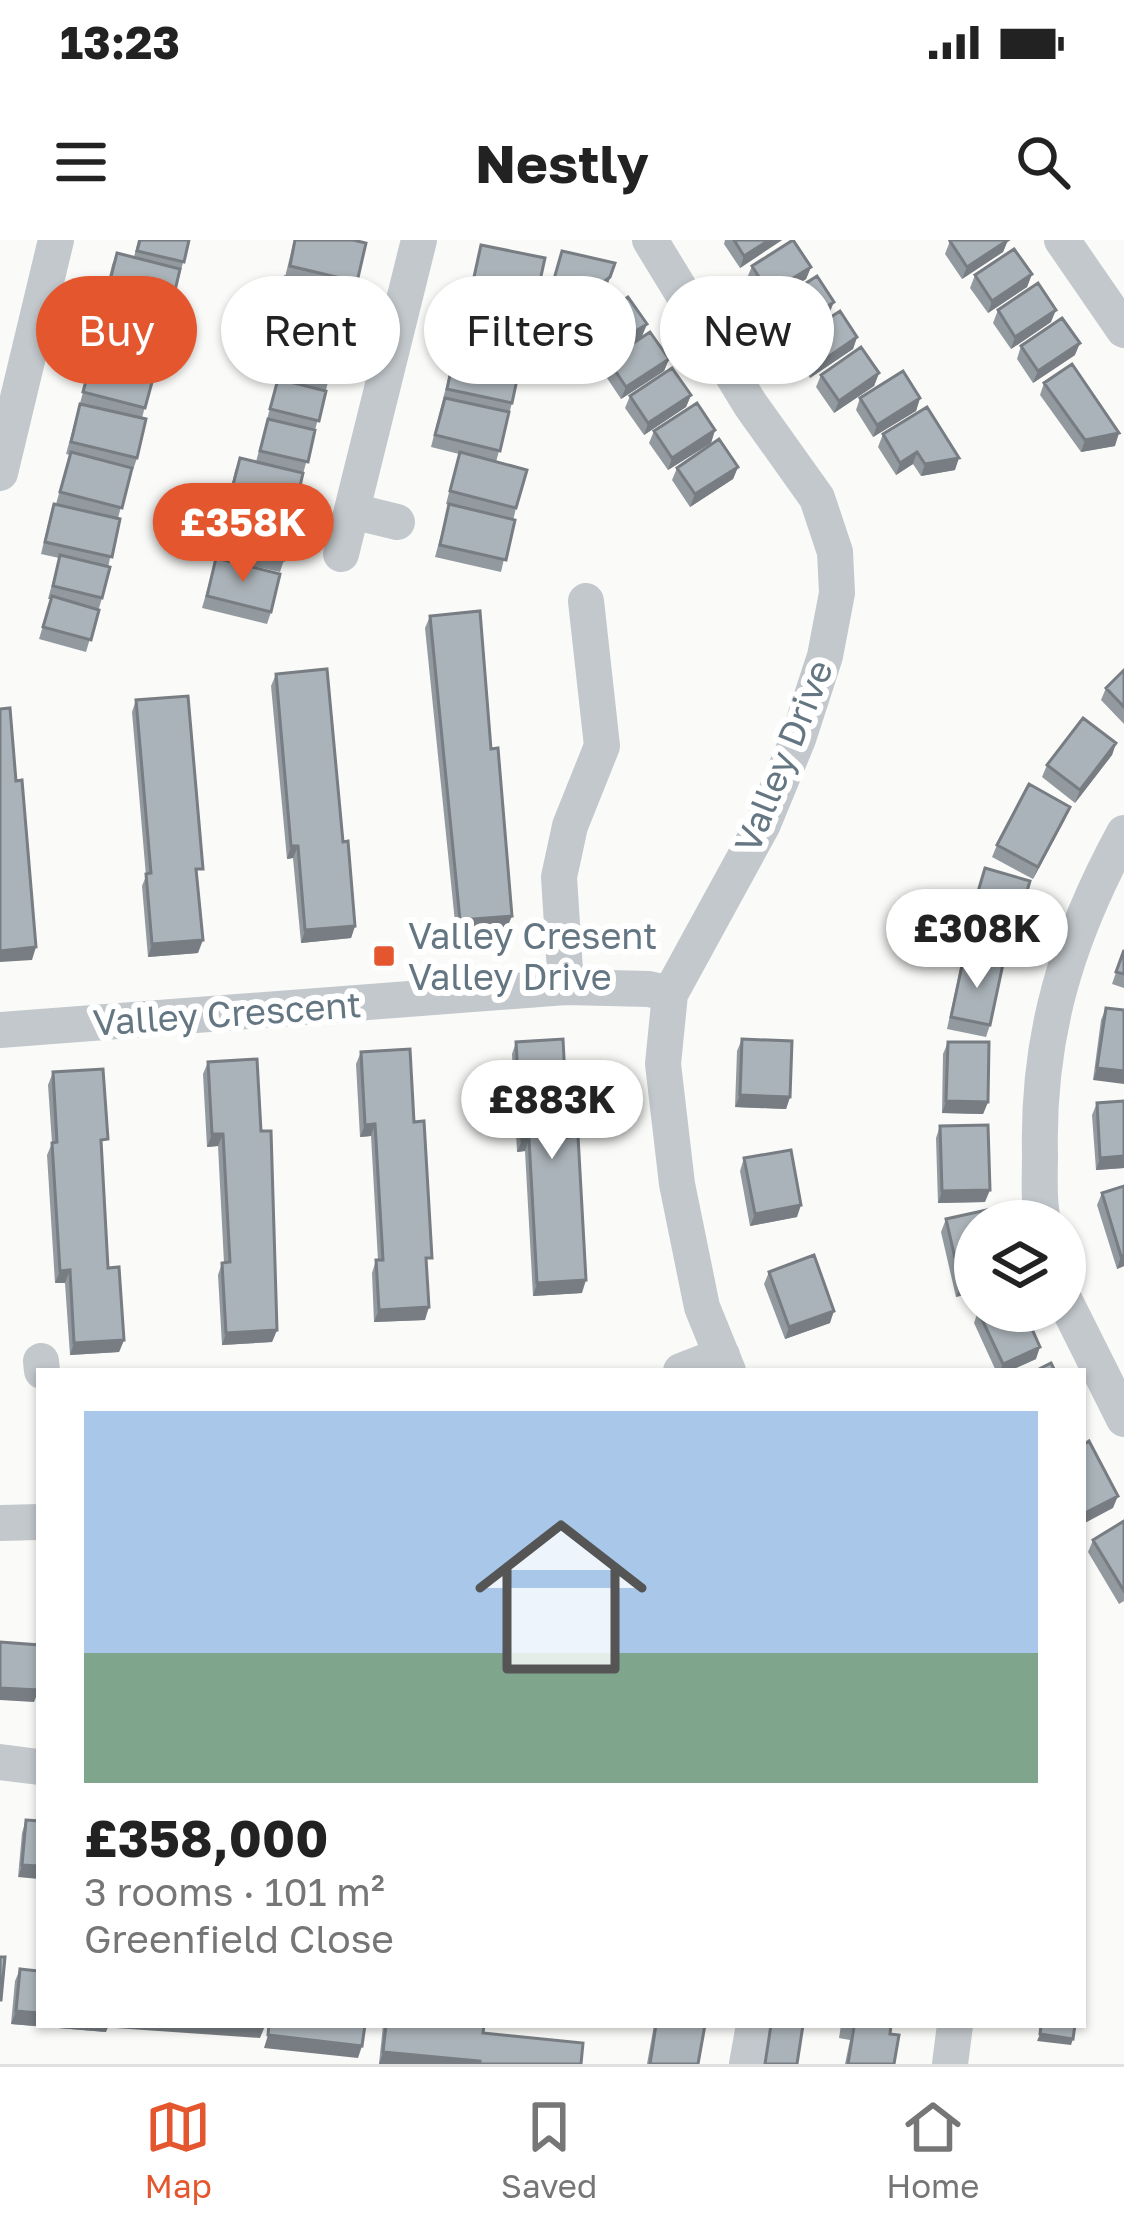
<!DOCTYPE html>
<meta charset="utf-8">
<style>
:root{--surface:#fff;--page:#f2f2f2;--text:#222;--muted:#767676;--line:#e0e0e0;--accent:#e4572e}
body{margin:0;font-family:"Golos Text",sans-serif;background:var(--page);color:var(--text);height:100vh;display:flex;flex-direction:column;font-size:45px;white-space:nowrap}
*{box-sizing:border-box;margin:0}
p{font-size:39px;color:var(--muted)}
.icon{flex:none;width:66px;height:66px;fill:none;stroke:currentColor;stroke-width:2;stroke-linecap:round;stroke-linejoin:round}
.map{position:relative;flex:1;overflow:hidden}
.drawer{position:absolute;left:36px;top:1128px;width:1050px;height:660px;display:flex;flex-direction:column;background:var(--surface);border-radius:0px;box-shadow:0 3px 9px #0004}
.drawer>*{flex:none}
.banner{position:absolute;left:36px;top:36px;width:1053px;height:108px;display:flex;gap:24px}
.tools{position:absolute;left:954px;top:960px;display:grid;gap:24px}
.tools a{display:grid;place-items:center;width:132px;height:132px;border-radius:50%;background:var(--surface);box-shadow:0 3px 9px #0004;font-size:60px}
.price{position:absolute;translate:-50% -102px;padding:0 27px;border-radius:42px;background:#fff;color:#222;font-size:39px;line-height:78px;filter:drop-shadow(0 3px 6px #0008)}
.price::after{content:'';position:absolute;left:50%;top:72px;width:36px;height:27px;margin-left:-18px;background:inherit;clip-path:polygon(0 0,100% 0,50% 100%)}
.price.active{background:var(--accent);color:#fff}
ul{padding:0;list-style:none}
li{display:grid;align-content:center;gap:24px;height:636px;padding:0 48px}
li span{display:grid;place-items:center;height:372px;border-radius:0px;color:#555}
li>.icon{margin-inline-start:auto}
span .icon{width:216px;height:216px;fill:#fffc;stroke-width:1}
li b{font-size:51px}
.pill{padding:0 42px;border-radius:54px;background:var(--surface);box-shadow:0 3px 9px #0004;font-size:42px;line-height:108px}
.pill.active{background:var(--accent);color:#fff}
.status{display:flex;justify-content:space-between;align-items:center;height:84px;padding:0 60px;background:var(--surface);direction:ltr}
.status svg{height:33px;fill:currentColor}
header{display:flex;justify-content:space-between;align-items:center;height:156px;padding:0 48px;background:var(--surface);font-size:54px;font-weight:700}
.menu{display:flex;justify-content:space-around;align-items:center;height:168px;border-top:3px solid var(--line);background:var(--surface);font-size:33px;color:var(--muted)}
.menu a{display:grid;justify-items:center;gap:6px}
.menu .active{color:var(--accent)}
.map>svg:first-child{display:block}
.lines{fill:none;stroke-linecap:round;stroke-linejoin:round}
.minor{stroke:#c3c8cc;stroke-width:36}
.wall{fill:#929a9f}
.shaded-wall{fill:#777d82}
.building{fill:#aab3b9;stroke:#777d82;stroke-width:3}
.poi-dot{fill:#e4572e;stroke:#fff;stroke-width:4.5}
.labels{text-anchor:middle;dominant-baseline:central;stroke-width:12;stroke-linejoin:round;paint-order:stroke}
.street-label{font-size:36px;fill:#657683;stroke:#fff}
.poi-label{font-size:36px;fill:#657683;stroke:#fff;text-anchor:start}
</style>
<div class="status"><b>13:23</b><svg viewBox="0 0 49 12"><path d="M0 12V9h3v3zM5 12V6h3v6zM10 12V3h3v9zM15 12V0h3v12zM26 1h20v11H26zM47 4h2v5h-2z"/></svg></div>
<header><svg class="icon" aria-label="menu" viewBox="0 0 24 24"><path d="M4 6h16M4 12h16M4 18h16"/></svg>Nestly<svg class="icon" aria-label="search" viewBox="0 0 24 24"><circle cx="10" cy="10" r="6"/><path d="M15 15l6 6"/></svg></header>
<div class="map">
<svg width="1124" height="1824" viewBox="0 0 1124 1824">
<rect width="100%" height="100%" fill="#fafaf8"/>
<g class="lines">
<path class="minor" d="M 650,0 L 750,164 L 817,258 L 835,312 L 837,353 L 825,416 L 798,499 L 763,584 L 670,754 L 663,824 L 677,944 L 702,1067 L 728,1131
M 1062,0 L 1124,90
M 0,233 L 56,0
M 352,271 L 397,282
M 341,314 L 419,0
M 566,747 L 559,637 L 570,586 L 602,506 L 586,361
M 0,790 L 566,747 L 649,749 L 670,754
M 1043,981 C 1038,960 1040,937 1040,915 C 1037,795 1067,698 1124,593
M 1065,1061 L 1124,1179
M 41,1121 L 42,1131
M 681,1131 L 722,1115
M 0,1283 L 39,1282
M 0,1522 L 39,1527
M 747,1824 L 754,1785
M 950,1824 L 955,1785"/>
</g>
<path class="wall" d="M 138,0 L 189,0 L 142,178 L 137,218 L 133,230 L 131,230 L 118,278 L 102,358 L 86,412 L 39,399 L 51,359 L 48,359 L 59,318 L 41,314 L 50,276 L 54,264 L 56,264 L 70,215 L 66,214 L 93,116 L 90,115 L 112,25 L 117,13 L 134,17 Z
M 294,0 L 353,0 L 357,42 L 346,91 L 342,103 L 339,102 L 303,234 L 290,283 L 284,320 L 280,332 L 234,322 L 271,372 L 267,384 L 202,368 L 216,319 L 214,318 L 235,231 L 240,218 L 256,222 L 277,141 L 261,138 L 274,87 L 272,86 L 280,49 L 285,37 Z
M 725,0 L 782,0 L 740,28 L 724,4 Z
M 1008,0 L 1003,12 L 962,39 L 945,14 L 950,1 Z
M 481,5 L 536,59 L 531,72 L 468,59 Z
M 562,11 L 615,23 L 606,49 L 585,65 L 579,81 L 544,72 Z
M 752,26 L 811,27 L 806,39 L 765,65 L 747,38 Z
M 1032,34 L 1027,47 L 988,73 L 970,48 L 975,35 Z
M 775,63 L 829,74 L 787,101 L 770,76 Z
M 998,70 L 1051,82 L 1011,109 L 993,83 Z
M 647,84 L 642,96 L 600,124 L 581,97 L 585,85 Z
M 857,97 L 853,109 L 810,138 L 793,112 L 797,99 Z
M 1021,106 L 1075,115 L 1033,143 L 1017,119 Z
M 456,107 L 512,163 L 496,222 L 516,268 L 501,332 L 435,317 L 449,265 L 446,264 L 459,214 L 431,207 Z
M 669,119 L 664,131 L 621,159 L 603,132 L 608,120 Z
M 879,133 L 874,146 L 834,173 L 816,147 L 821,135 Z
M 1044,143 L 1115,206 L 1081,212 L 1040,155 Z
M 691,155 L 686,167 L 644,195 L 625,168 L 630,156 Z
M 860,158 L 920,158 L 916,171 L 873,197 L 856,170 Z
M 715,190 L 711,203 L 668,230 L 649,203 L 654,191 Z
M 883,194 L 955,230 L 921,236 L 913,224 L 896,235 L 878,207 Z
M 738,227 L 733,239 L 690,267 L 672,240 L 677,228 Z
M 430,376 L 507,688 L 456,692 L 425,388 Z
M 1124,430 L 1124,484 L 1101,460 L 1106,448 Z
M 276,434 L 355,686 L 351,698 L 301,703 L 293,618 L 287,619 L 271,446 Z
M 136,460 L 198,641 L 198,713 L 148,717 L 142,646 L 146,636 L 132,472 Z
M 1116,503 L 1112,515 L 1075,563 L 1042,537 L 1047,525 Z
M 1065,579 L 1033,639 L 992,617 L 997,605 Z
M 981,640 L 1011,706 L 1007,718 L 962,704 Z
M 1124,709 L 1124,748 L 1112,744 Z
M 964,716 L 990,785 L 986,797 L 947,789 L 960,729 Z
M 1106,768 L 1124,770 L 1093,840 L 1101,780 Z
M 742,799 L 790,857 L 786,869 L 735,867 L 737,811 Z
M 516,802 L 568,897 L 582,1053 L 533,1056 L 525,911 L 517,912 L 512,814 Z
M 948,802 L 988,862 L 983,874 L 942,873 L 943,814 Z
M 361,812 L 414,882 L 427,1030 L 425,1080 L 374,1082 L 372,1033 L 376,1020 L 378,1020 L 371,896 L 360,897 L 356,824 Z
M 208,822 L 261,891 L 277,1090 L 272,1102 L 222,1105 L 218,1035 L 222,1023 L 224,1023 L 218,906 L 207,907 L 203,834 Z
M 53,832 L 103,912 L 101,912 L 108,1028 L 124,1100 L 119,1112 L 70,1115 L 65,1043 L 55,1043 L 47,915 L 52,903 L 48,845 Z
M 1124,861 L 1124,928 L 1096,930 L 1092,875 L 1097,863 Z
M 940,886 L 985,962 L 938,963 L 936,898 Z
M 744,918 L 797,977 L 750,986 L 740,931 Z
M 1124,946 L 1124,1026 L 1117,1029 L 1097,965 L 1102,953 Z
M 946,979 L 975,1052 L 956,1057 L 941,992 Z
M 769,1032 L 830,1083 L 785,1099 L 764,1044 Z
M 978,1071 L 1036,1119 L 1009,1131 L 996,1131 L 974,1083 Z
M 1124,1281 L 1124,1361 L 1119,1364 L 1088,1312 L 1093,1300 Z
M 26,1580 L 39,1581 L 18,1637 L 22,1593 Z
M 20,1729 L 106,1792 L 11,1784 L 15,1741 Z
M 383,1785 L 484,1785 L 483,1793 L 581,1824 L 379,1824 Z
M 654,1785 L 705,1785 L 698,1824 L 647,1824 Z
M 841,1785 L 891,1785 L 890,1794 L 894,1824 L 845,1824 L 850,1800 L 839,1798 Z"/>
<path class="shaded-wall" d="M 769,0 L 782,0 L 740,28 L 744,16 Z
M 1008,0 L 1003,12 L 962,39 L 967,27 Z
M 811,27 L 806,39 L 765,65 L 769,53 Z
M 1032,34 L 1027,47 L 988,73 L 992,61 Z
M 610,37 L 606,49 L 584,66 L 588,54 Z
M 834,62 L 829,74 L 787,101 L 792,89 Z
M 1056,70 L 1051,82 L 1011,109 L 1015,97 Z
M 647,84 L 642,96 L 600,124 L 604,111 Z
M 857,97 L 853,109 L 810,138 L 815,126 Z
M 1080,103 L 1075,115 L 1033,143 L 1038,131 Z
M 669,119 L 664,131 L 621,159 L 626,147 Z
M 879,133 L 874,146 L 834,173 L 839,161 Z
M 691,155 L 686,167 L 644,195 L 648,183 Z
M 920,158 L 916,171 L 873,197 L 877,185 Z
M 715,190 L 711,203 L 668,230 L 672,218 Z
M 1119,193 L 1115,206 L 1081,212 L 1085,200 Z
M 917,212 L 913,224 L 896,235 L 900,223 Z
M 959,218 L 955,230 L 921,236 L 925,224 Z
M 738,227 L 733,239 L 690,267 L 695,254 Z
M 1116,503 L 1112,515 L 1075,563 L 1080,550 Z
M 1070,567 L 1065,579 L 1033,639 L 1038,627 Z
M 291,606 L 298,606 L 293,618 L 287,619 Z
M 512,676 L 507,688 L 456,692 L 460,680 Z
M 355,686 L 351,698 L 301,703 L 305,690 Z
M 203,700 L 198,713 L 148,717 L 152,704 Z
M 36,707 L 32,720 L 0,722 L 0,711 Z
M 1097,828 L 1124,831 L 1124,844 L 1093,840 Z
M 740,855 L 790,857 L 786,869 L 735,867 Z
M 946,861 L 988,862 L 983,874 L 942,873 Z
M 375,884 L 371,896 L 360,897 L 365,885 Z
M 212,894 L 223,894 L 218,906 L 207,907 Z
M 529,899 L 525,911 L 517,912 L 522,900 Z
M 1124,916 L 1124,928 L 1096,930 L 1100,918 Z
M 990,950 L 985,962 L 938,963 L 942,951 Z
M 801,965 L 797,977 L 750,986 L 755,974 Z
M 1121,1016 L 1124,1016 L 1124,1026 L 1117,1029 Z
M 70,1030 L 65,1043 L 55,1043 L 60,1031 Z
M 586,1040 L 582,1053 L 533,1056 L 537,1043 Z
M 975,1041 L 975,1052 L 956,1057 L 961,1044 Z
M 429,1067 L 425,1080 L 374,1082 L 379,1070 Z
M 834,1071 L 830,1083 L 785,1099 L 789,1087 Z
M 277,1090 L 272,1102 L 222,1105 L 226,1093 Z
M 124,1100 L 119,1112 L 70,1115 L 74,1103 Z
M 1040,1107 L 1036,1119 L 1009,1131 L 1000,1131 L 1003,1124 Z
M 1118,1256 L 1113,1268 L 1083,1284 L 1083,1274 Z
M 0,1448 L 39,1450 L 34,1462 L 0,1460 Z
M 22,1625 L 39,1626 L 39,1639 L 18,1637 Z
M 16,1771 L 39,1773 L 39,1785 L 109,1785 L 106,1792 L 11,1784 Z
M 116,1785 L 255,1785 L 265,1786 L 260,1798 L 115,1788 Z
M 1040,1794 L 1073,1799 L 1071,1805 L 1037,1801 Z
M 268,1795 L 362,1806 L 358,1818 L 264,1808 Z
M 383,1812 L 480,1821 L 479,1824 L 379,1824 Z"/>
<path class="building" d="M 140,0 L 189,0 L 184,22 L 137,11 Z
M 295,0 L 353,0 L 366,3 L 357,42 L 290,26 Z
M 734,0 L 769,0 L 744,16 Z
M 793,0 L 811,27 L 769,53 L 752,26 Z
M 952,0 L 1008,0 L 967,27 L 950,1 Z
M 481,5 L 545,18 L 536,59 L 472,46 Z
M 1014,9 L 1032,34 L 992,61 L 975,35 Z
M 562,11 L 615,23 L 610,37 L 588,54 L 584,69 L 548,60 Z
M 117,13 L 180,29 L 171,68 L 107,53 Z
M 817,36 L 834,62 L 792,89 L 775,63 Z
M 285,37 L 355,53 L 346,91 L 276,74 Z
M 1038,43 L 1056,70 L 1015,97 L 998,70 Z
M 628,57 L 647,84 L 604,111 L 585,85 Z
M 104,64 L 169,79 L 159,118 L 95,103 Z
M 840,71 L 857,97 L 815,126 L 797,99 Z
M 1062,78 L 1080,103 L 1038,131 L 1021,106 Z
M 274,87 L 339,101 L 330,140 L 266,125 Z
M 650,92 L 669,119 L 626,147 L 608,120 Z
M 456,107 L 521,121 L 512,163 L 447,149 Z
M 861,107 L 879,133 L 839,161 L 821,135 Z
M 93,114 L 155,131 L 145,168 L 83,152 Z
M 1072,124 L 1119,193 L 1085,200 L 1044,143 Z
M 672,128 L 691,155 L 648,183 L 630,156 Z
M 903,131 L 920,158 L 877,185 L 860,158 Z
M 278,139 L 326,151 L 319,181 L 270,169 Z
M 445,158 L 509,172 L 500,211 L 435,195 Z
M 697,163 L 715,190 L 672,218 L 654,191 Z
M 80,164 L 146,179 L 137,218 L 71,202 Z
M 927,167 L 959,218 L 925,224 L 917,212 L 900,223 L 883,194 Z
M 268,179 L 315,190 L 308,222 L 260,211 Z
M 719,199 L 738,227 L 695,254 L 677,228 Z
M 71,212 L 132,228 L 122,268 L 60,252 Z
M 460,212 L 527,230 L 516,268 L 450,251 Z
M 240,218 L 303,233 L 294,272 L 230,257 Z
M 54,264 L 120,279 L 112,317 L 45,302 Z
M 449,264 L 515,280 L 506,320 L 440,305 Z
M 227,269 L 292,284 L 284,320 L 219,306 Z
M 60,315 L 110,327 L 102,358 L 53,346 Z
M 216,318 L 280,334 L 271,372 L 207,356 Z
M 52,356 L 99,370 L 91,400 L 43,387 Z
M 480,371 L 491,509 L 498,508 L 512,676 L 460,680 L 430,376 Z
M 327,429 L 343,602 L 348,601 L 355,686 L 305,690 L 298,606 L 291,606 L 276,434 Z
M 1124,430 L 1124,467 L 1106,448 Z
M 188,456 L 203,629 L 196,629 L 203,700 L 152,704 L 146,634 L 151,633 L 136,460 Z
M 10,468 L 16,541 L 22,540 L 36,707 L 0,711 L 0,469 Z
M 1083,478 L 1116,503 L 1080,550 L 1047,525 Z
M 1029,544 L 1070,567 L 1038,627 L 997,605 Z
M 985,628 L 1030,641 L 1011,706 L 966,692 Z
M 1124,710 L 1124,734 L 1116,732 Z
M 964,716 L 1003,724 L 990,785 L 951,777 Z
M 1106,768 L 1124,770 L 1124,831 L 1097,828 Z
M 563,799 L 568,897 L 578,896 L 586,1040 L 537,1043 L 529,899 L 522,900 L 516,802 Z
M 742,799 L 792,801 L 790,857 L 740,855 Z
M 948,802 L 989,802 L 988,862 L 946,861 Z
M 410,809 L 414,882 L 424,881 L 432,1018 L 426,1018 L 429,1067 L 379,1070 L 376,1020 L 383,1020 L 375,884 L 365,885 L 361,812 Z
M 257,819 L 261,891 L 271,891 L 277,1090 L 226,1093 L 222,1023 L 230,1022 L 223,894 L 212,894 L 208,822 Z
M 103,829 L 108,899 L 101,900 L 108,1028 L 119,1027 L 124,1100 L 74,1103 L 70,1030 L 60,1031 L 52,903 L 57,902 L 53,832 Z
M 1124,861 L 1124,916 L 1100,918 L 1097,863 Z
M 988,885 L 990,950 L 942,951 L 940,886 Z
M 791,910 L 801,965 L 755,974 L 744,918 Z
M 1124,946 L 1124,1016 L 1121,1016 L 1102,953 Z
M 991,969 L 994,981 L 975,981 L 975,1041 L 961,1044 L 946,979 Z
M 814,1015 L 834,1071 L 789,1087 L 769,1032 Z
M 978,1071 L 1024,1071 L 1040,1107 L 1003,1124 Z
M 1051,1123 L 1055,1131 L 1035,1131 Z
M 1089,1201 L 1118,1256 L 1083,1274 L 1083,1205 Z
M 1124,1281 L 1124,1351 L 1093,1300 Z
M 0,1402 L 39,1405 L 39,1450 L 0,1448 Z
M 26,1580 L 39,1581 L 39,1626 L 22,1625 Z
M 0,1717 L 5,1717 L 1,1760 L 0,1760 Z
M 20,1729 L 39,1731 L 39,1773 L 16,1771 Z
M 269,1785 L 365,1785 L 362,1806 L 268,1795 Z
M 386,1785 L 484,1785 L 483,1793 L 583,1803 L 581,1824 L 480,1824 L 480,1821 L 383,1812 Z
M 656,1785 L 705,1785 L 698,1824 L 650,1824 Z
M 771,1785 L 803,1785 L 797,1824 L 765,1824 Z
M 843,1785 L 891,1785 L 890,1794 L 899,1795 L 894,1824 L 848,1824 L 854,1787 Z
M 1041,1785 L 1075,1785 L 1073,1799 L 1040,1794 Z"/>
<rect class="poi-dot" x="372" y="704" width="24" height="24" rx="6"/>
<g class="labels">
<g class="street-label">
<text transform="translate(783 516) rotate(-68)">Valley Drive</text>
<text transform="translate(227 773) rotate(-4)">Valley Crescent</text>
</g>
<g class="poi-label">
<text x="408" y="695">Valley Cresent<tspan x="408" dy="41">Valley Drive</tspan></text>
</g>
</g>
</svg>
<div class="tools">
<a><svg class="icon" aria-label="layers" viewBox="0 0 24 24"><path d="M12 4l9 5-9 5-9-5zM3 14l9 5 9-5"/></svg></a>
</div>
<b class="price active" style="left:243px;top:345px">£358K</b>
<b class="price" style="left:977px;top:751px">£308K</b>
<b class="price" style="left:552px;top:922px">£883K</b>
<div class="banner">
<a class="pill active">Buy</a>
<a class="pill">Rent</a>
<a class="pill">Filters</a>
<a class="pill">New</a>
</div>
<section class="drawer">
<ul>
<li><span style="background:linear-gradient(#a9c7e8 65%,#7fa58c 0)"><svg class="icon" aria-label="home" viewBox="0 0 24 24"><path d="M3 11l9-7 9 7M6 9v11h12V9"/></svg></span><div><b>£358,000</b><p>3 rooms · 101 m²</p><p>Greenfield Close</p></div></li>
</ul>
</section>
</div>
<nav class="menu">
<a class="active"><svg class="icon" aria-label="map" viewBox="0 0 24 24"><path d="M3 6l6-2 6 2 6-2v14l-6 2-6-2-6 2zM9 4v14M15 6v14"/></svg>Map</a>
<a><svg class="icon" aria-label="saved" viewBox="0 0 24 24"><path d="M7 4h10v16l-5-4-5 4z"/></svg>Saved</a>
<a><svg class="icon" aria-label="home" viewBox="0 0 24 24"><path d="M3 11l9-7 9 7M6 9v11h12V9"/></svg>Home</a>
</nav>
